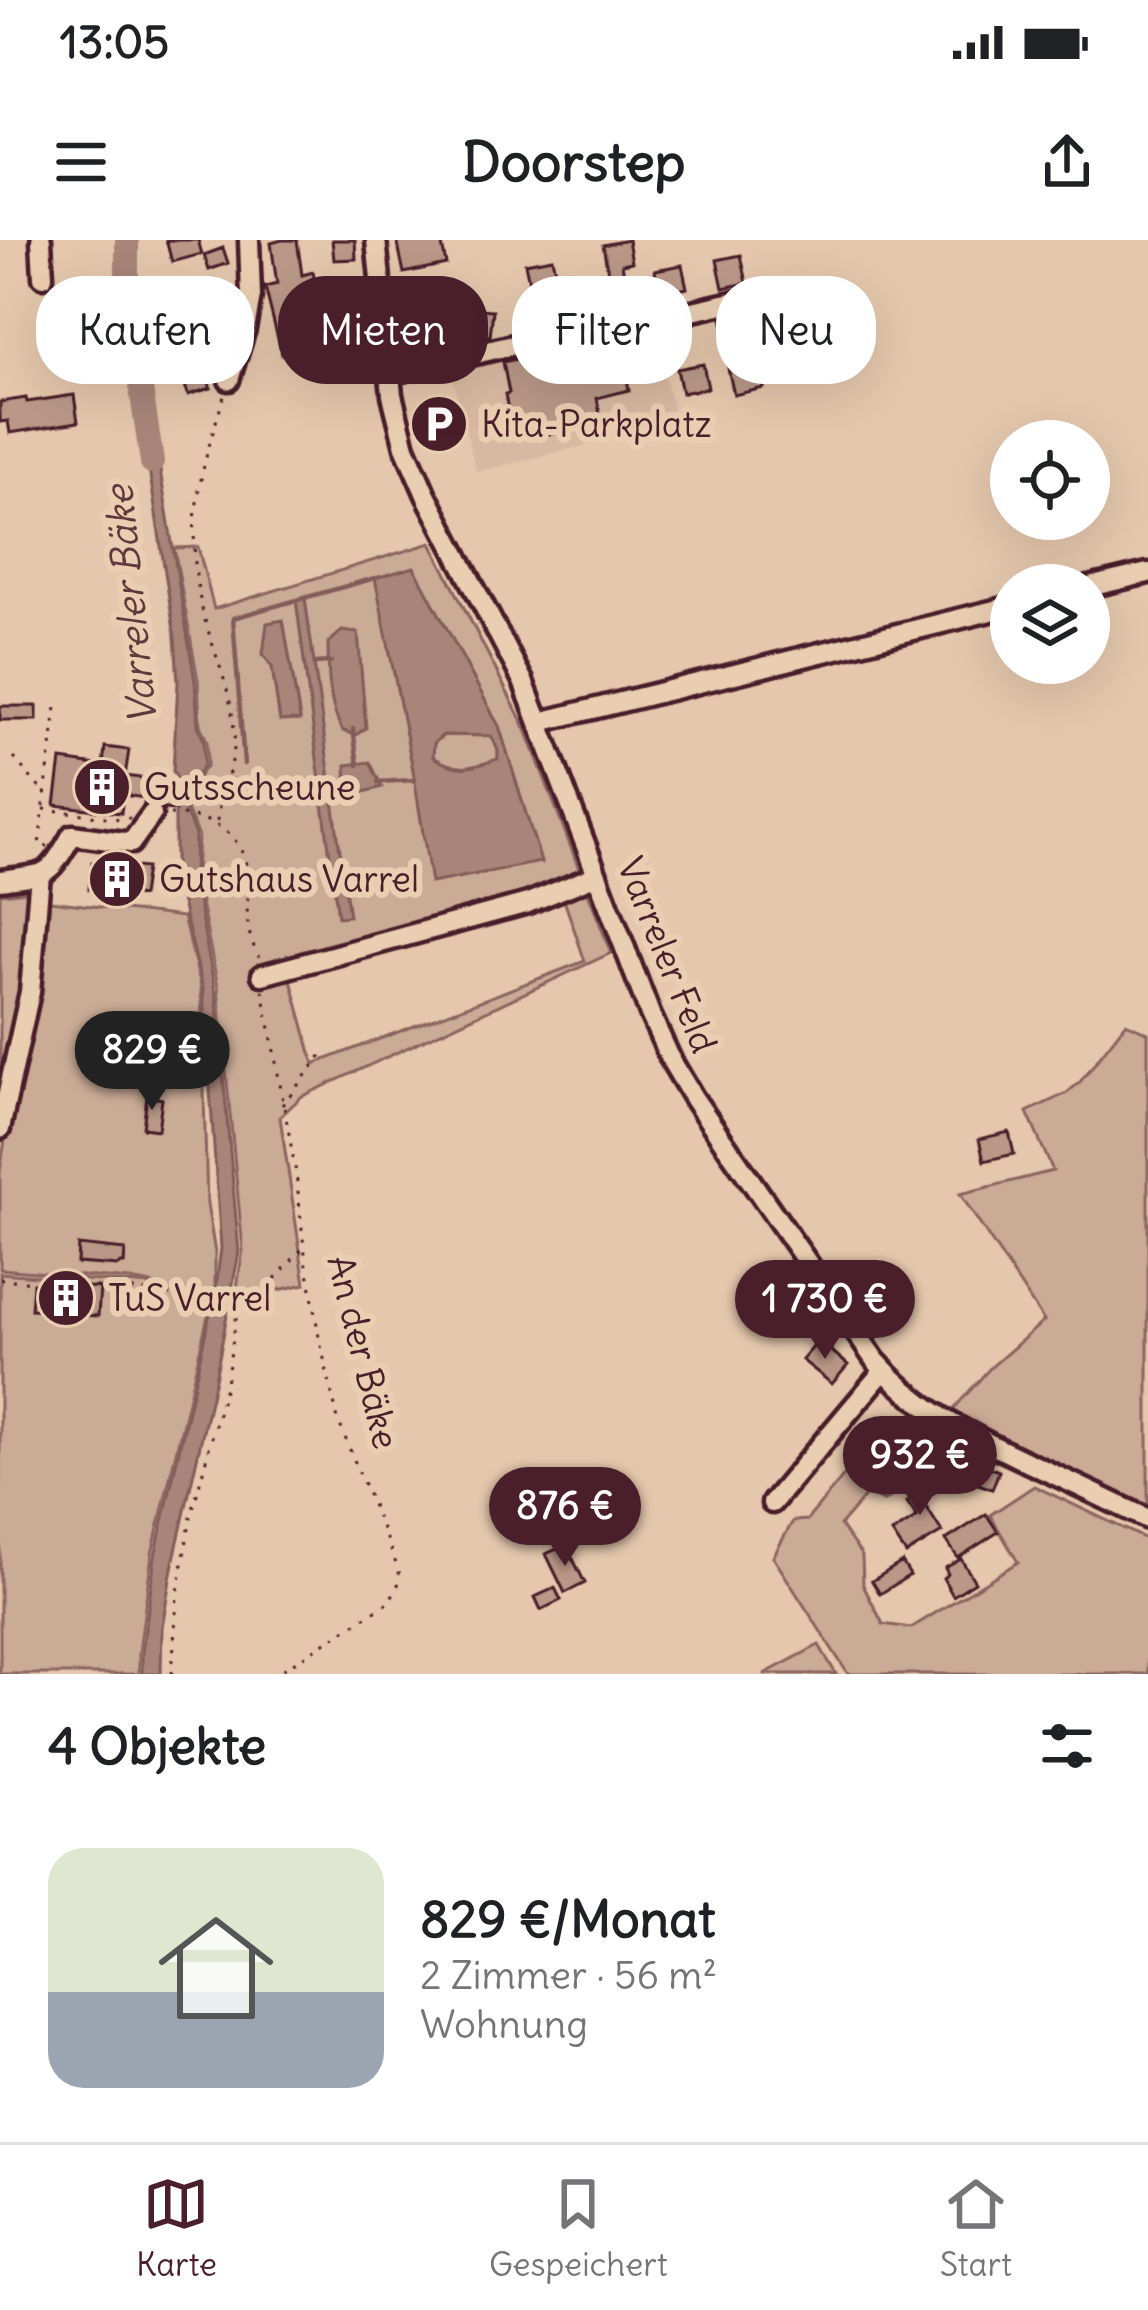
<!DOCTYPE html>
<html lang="de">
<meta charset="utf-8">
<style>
:root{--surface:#fff;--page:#f6f6f6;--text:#202124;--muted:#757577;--line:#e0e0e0;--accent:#4a1f2b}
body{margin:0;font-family:Delius,sans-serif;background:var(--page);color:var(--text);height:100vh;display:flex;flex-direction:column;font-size:45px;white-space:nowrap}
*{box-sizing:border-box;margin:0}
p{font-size:39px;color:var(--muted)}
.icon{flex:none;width:66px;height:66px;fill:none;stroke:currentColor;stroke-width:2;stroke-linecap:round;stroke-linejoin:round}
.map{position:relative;height:1434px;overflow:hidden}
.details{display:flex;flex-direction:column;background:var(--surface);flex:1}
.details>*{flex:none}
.banner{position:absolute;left:36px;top:36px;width:1077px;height:108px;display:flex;gap:24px}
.controls{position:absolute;left:990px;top:180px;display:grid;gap:24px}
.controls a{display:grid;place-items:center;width:120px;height:120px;border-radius:50%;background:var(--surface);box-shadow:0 12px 48px #0002;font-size:60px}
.price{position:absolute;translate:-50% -102px;padding:0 27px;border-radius:42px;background:var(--accent);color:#fff;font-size:39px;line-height:78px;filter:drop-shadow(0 3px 6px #0008)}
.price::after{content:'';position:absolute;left:50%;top:72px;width:36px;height:27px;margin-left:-18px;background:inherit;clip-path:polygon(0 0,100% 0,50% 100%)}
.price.active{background:#222;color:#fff}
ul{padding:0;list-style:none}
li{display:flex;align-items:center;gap:36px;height:300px;padding:0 48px}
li+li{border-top:3px solid var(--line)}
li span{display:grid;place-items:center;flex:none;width:336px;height:240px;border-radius:36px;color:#555}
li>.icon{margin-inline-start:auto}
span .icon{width:144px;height:144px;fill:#fffc;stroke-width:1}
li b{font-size:51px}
h2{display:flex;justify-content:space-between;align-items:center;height:144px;padding:0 48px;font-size:51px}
.pill{padding:0 42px;border-radius:48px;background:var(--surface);box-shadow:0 12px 48px #0002;font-size:42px;line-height:108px}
.pill.active{background:var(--accent);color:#fff}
.status{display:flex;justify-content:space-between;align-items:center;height:84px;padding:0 60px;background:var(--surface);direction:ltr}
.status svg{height:33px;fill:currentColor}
header{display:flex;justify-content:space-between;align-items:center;height:156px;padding:0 48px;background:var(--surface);font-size:54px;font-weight:700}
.tabs{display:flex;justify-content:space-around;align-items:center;height:168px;border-top:3px solid var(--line);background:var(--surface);font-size:33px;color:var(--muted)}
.tabs a{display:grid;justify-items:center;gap:6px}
.tabs .active{color:var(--accent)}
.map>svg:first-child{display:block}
.built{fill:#d7b9a1}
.green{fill:#caab96;stroke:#8a6560;stroke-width:3;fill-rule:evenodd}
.water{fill:#a78579;stroke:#825c5a;stroke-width:3;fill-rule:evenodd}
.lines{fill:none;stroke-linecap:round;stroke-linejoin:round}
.stream{stroke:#825c5a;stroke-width:4.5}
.river{stroke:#a78579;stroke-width:24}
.building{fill:#b99887;stroke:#4a1f2b;stroke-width:3}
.minor-casing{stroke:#4a1f2b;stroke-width:27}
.path{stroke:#4a1f2b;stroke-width:3;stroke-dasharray:3 9;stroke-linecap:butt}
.minor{stroke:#eaceb1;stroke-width:18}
.labels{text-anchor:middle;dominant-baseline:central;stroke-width:12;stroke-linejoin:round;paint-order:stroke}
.poi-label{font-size:36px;fill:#4a1f2b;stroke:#eaceb1;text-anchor:start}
.street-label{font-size:36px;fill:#4a1f2b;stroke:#eaceb1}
.water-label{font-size:39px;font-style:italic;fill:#61383e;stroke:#eaceb1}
</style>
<div class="status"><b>13:05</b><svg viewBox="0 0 49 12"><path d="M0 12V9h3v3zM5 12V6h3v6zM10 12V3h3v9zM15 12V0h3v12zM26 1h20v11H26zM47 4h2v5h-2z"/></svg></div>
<header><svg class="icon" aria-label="menu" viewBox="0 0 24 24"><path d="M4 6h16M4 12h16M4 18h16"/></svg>Doorstep<svg class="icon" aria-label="share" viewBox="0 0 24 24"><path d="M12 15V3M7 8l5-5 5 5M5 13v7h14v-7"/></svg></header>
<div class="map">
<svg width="1148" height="1434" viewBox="0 0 1148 1434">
<rect width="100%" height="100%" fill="#e4c7ac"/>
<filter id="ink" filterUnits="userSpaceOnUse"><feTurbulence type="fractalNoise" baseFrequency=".00833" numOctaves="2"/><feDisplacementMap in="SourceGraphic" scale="24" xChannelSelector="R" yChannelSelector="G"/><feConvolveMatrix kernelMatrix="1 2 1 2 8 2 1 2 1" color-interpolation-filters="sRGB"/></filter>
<g filter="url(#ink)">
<path class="built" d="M 650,80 L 677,183 L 476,232 L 450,126 Z"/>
<path class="green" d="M 431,303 L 525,487 L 611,713 L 301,857 L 280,877 L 305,1044 L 235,1060 L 243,1010 L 218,747 L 196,638 L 198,595 L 187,570 L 193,544 L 207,525 L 207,501 L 200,485 L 198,440 L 174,308 L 198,307 L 214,369 ZM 376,339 L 499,486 L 540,622 L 415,540 ZM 283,380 L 300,479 L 299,480 L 280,480 L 272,427 ZM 564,660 L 585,721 L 314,824 L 289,733 Z
M 444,495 L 491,496 L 498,510 L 498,519 C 471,528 459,533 433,517 L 434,503 Z
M 27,651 L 23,748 L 0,855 L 0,654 Z
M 42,660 L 183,677 L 201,746 L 207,964 L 215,1013 L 215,1046 L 152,1314 L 139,1412 L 139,1434 L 0,1434 L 0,1033 L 162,1046 L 130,1040 L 0,1029 L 0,932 ZM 78,1006 L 124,1010 L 124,1023 L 118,1026 L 77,1023 Z
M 1126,783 L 1148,793 L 1148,1265 L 950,1173 L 990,1128 L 1044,1081 L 960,954 L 1053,931 L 1027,872 L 1067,853 L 1080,842 Z
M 851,1227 L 899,1245 L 899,1252 L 884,1261 L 867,1254 L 840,1285 L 862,1316 L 863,1345 L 883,1384 L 911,1388 L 1018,1322 L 990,1275 L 1034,1246 L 1148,1300 L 1148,1434 L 848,1434 L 773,1317 L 793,1281 L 807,1280 Z
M 819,1405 L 836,1434 L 764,1434 Z"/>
<path class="water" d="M 438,81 L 442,104 L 408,110 L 404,86 Z
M 148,192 L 155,200 L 195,441 L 198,486 L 204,501 L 204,525 L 190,545 L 185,571 L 195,595 L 194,640 L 216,755 L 239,1012 L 215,1139 L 172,1328 L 162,1387 L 161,1434 L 142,1434 L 142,1413 L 155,1316 L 216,1047 L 221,1008 L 203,748 L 175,635 L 175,576 L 179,543 L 173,531 L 178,442 L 175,397 L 145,203 Z
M 414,327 L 499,486 L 541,622 L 431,643 L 412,524 L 375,338 ZM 443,495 L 491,496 L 498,510 L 498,519 C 472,528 458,533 433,517 L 434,503 Z
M 305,358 L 349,676 L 338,677 L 296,360 Z
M 283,380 L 300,480 L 280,481 L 272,427 L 263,414 L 267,383 Z
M 342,391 L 358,393 L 366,488 L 356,495 L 343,491 C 328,467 328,431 328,403 Z
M 370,522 L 382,547 L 347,557 L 346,525 Z"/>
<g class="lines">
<path class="stream" d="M 315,423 L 331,422
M 353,489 L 358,525
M 244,524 L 233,378 L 375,338
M 378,542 L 415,540"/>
<path class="river" d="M 127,0 L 127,55 L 152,222"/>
</g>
<path class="building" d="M 166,0 L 198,0 L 202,14 L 172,22 Z
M 282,0 L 297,0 L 302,35 L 313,32 L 315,42 L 310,44 L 326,104 L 282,115 L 265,47 L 277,44 L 271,3 Z
M 332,0 L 355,0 L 356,19 L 334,20 Z
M 397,0 L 441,0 L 446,24 L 404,33 Z
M 628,0 L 632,22 L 622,24 L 629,63 L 608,67 L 602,39 L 609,38 L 603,5 Z
M 223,8 L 228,23 L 209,30 L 204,15 Z
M 741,15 L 747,43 L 723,48 L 717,20 Z
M 552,18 L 556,35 L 550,39 L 557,71 L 536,75 L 525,23 Z
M 682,25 L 687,48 L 660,54 L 655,30 Z
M 207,63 L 214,87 L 197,92 L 212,139 L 208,141 L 211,148 L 188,155 L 176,116 L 192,111 L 180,71 Z
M 469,68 L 493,70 L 490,97 L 466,95 Z
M 750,72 L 756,97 L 728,103 L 722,78 Z
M 607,99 L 609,107 L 621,105 L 629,150 L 597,158 L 601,180 L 542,196 L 538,180 L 511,186 L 505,154 L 509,153 L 503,122 Z
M 757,121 L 764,148 L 734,155 L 728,128 Z
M 703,124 L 708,148 L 682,153 L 677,129 Z
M 74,155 L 78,182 L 10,193 L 8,181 L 0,182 L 0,162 L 26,158 L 27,162 Z
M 0,466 L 37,466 L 37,480 L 0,480 Z
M 105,507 L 129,510 L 125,536 L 178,543 L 175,570 L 164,569 L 155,561 L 144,563 L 145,558 L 123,555 L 121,573 L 55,565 L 61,520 L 103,526 Z
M 92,622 L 146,628 L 142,656 L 89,649 Z
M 147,856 L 162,859 L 158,890 L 143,888 Z
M 1009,892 L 1014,914 L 984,921 L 979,899 Z
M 78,1005 L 125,1010 L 124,1024 L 119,1024 L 118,1026 L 77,1023 Z
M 33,1043 L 100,1048 L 98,1076 L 58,1074 L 58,1070 L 31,1069 Z
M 819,1100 L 848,1125 L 832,1144 L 802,1120 Z
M 969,1219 L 999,1231 L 992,1249 L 962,1238 Z
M 941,1233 L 948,1244 L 922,1260 L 942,1292 L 906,1314 L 892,1293 L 917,1277 L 907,1262 L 917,1256 L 913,1250 Z
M 986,1274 L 998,1292 L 958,1318 L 946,1300 Z
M 566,1305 L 585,1343 L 565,1353 L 546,1314 Z
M 961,1319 L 975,1342 L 953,1356 L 943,1338 L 948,1334 L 945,1328 Z
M 902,1322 L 910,1335 L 880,1354 L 872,1341 Z
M 555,1348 L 561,1360 L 541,1370 L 535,1357 Z"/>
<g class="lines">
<defs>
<path id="minor" d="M 41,0 L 43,37
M 376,0 L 392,155 L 405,207 L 426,255 L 523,441 L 650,774 L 672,822 L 694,859 L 875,1120 C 920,1172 969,1194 1029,1223 C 1069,1241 1108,1260 1148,1279
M 567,42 L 580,88
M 389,134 L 651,73 L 666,77 L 759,56
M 229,140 L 245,89 L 251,56 L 249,0
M 1089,347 L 1148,333
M 540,482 L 1011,366
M 0,640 C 49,633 47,639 72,595 L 131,603 L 152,574
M 262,735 L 528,663 L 597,635
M 0,889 L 30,752 L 40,634
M 772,1263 L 884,1130"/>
</defs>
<use href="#minor" class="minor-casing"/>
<path class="path" d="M 14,518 L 44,553
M 44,569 L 121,579 L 131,578
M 170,574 C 213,576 247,593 248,642 C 248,672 243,688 259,717
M 217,581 C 220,548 237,526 234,491 C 232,451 213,411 203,373 C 183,290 200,232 225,153
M 48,606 L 39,605 L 56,467
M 263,750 L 296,933 L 304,1007 L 319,1097 L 338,1180 L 399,1331 L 400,1341 L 389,1362 L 276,1434
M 282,865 L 326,810
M 0,1039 L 147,1051 L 238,1066 L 252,1064 L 302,1009
M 172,1434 L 177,1357 L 191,1277 L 226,1143 L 238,1066"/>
<use href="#minor" class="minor"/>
</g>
</g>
<defs>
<symbol id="parking-disc" viewBox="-11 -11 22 22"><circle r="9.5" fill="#4a1f2b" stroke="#eaceb1"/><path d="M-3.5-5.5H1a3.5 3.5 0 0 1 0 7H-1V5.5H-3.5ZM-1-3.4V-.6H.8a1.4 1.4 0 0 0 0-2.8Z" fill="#fff"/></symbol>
<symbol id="building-disc" viewBox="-11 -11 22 22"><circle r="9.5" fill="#4a1f2b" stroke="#eaceb1"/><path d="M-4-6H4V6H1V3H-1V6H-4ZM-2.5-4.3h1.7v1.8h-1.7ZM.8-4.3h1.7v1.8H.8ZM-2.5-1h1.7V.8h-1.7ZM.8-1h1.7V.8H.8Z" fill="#fff"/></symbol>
</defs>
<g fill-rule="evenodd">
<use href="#parking-disc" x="406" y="151" width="66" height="66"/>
<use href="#building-disc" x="69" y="514" width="66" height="66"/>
<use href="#building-disc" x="84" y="606" width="66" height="66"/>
<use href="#building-disc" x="33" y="1025" width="66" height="66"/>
</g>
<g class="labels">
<g class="poi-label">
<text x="481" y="184">Kita-Parkplatz</text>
<text x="144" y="547">Gutsscheune</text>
<text x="159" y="639">Gutshaus Varrel</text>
<text x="108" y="1058">TuS Varrel</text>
</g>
<g class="street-label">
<text transform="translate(667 715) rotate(68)">Varreler Feld</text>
<text transform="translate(363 1112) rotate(76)">An der Bäke</text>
</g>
<g class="water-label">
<text transform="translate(131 365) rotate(-96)">Varreler Bäke</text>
</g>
</g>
</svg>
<div class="controls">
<a><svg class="icon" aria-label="locate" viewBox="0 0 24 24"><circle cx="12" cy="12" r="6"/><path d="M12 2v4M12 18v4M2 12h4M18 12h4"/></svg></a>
<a><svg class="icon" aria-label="layers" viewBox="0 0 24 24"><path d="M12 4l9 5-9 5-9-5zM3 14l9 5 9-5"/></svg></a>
</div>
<b class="price active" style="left:152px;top:873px">829 €</b>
<b class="price" style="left:825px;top:1122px">1 730 €</b>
<b class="price" style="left:920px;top:1278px">932 €</b>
<b class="price" style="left:565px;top:1329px">876 €</b>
<div class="banner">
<a class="pill">Kaufen</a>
<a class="pill active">Mieten</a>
<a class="pill">Filter</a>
<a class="pill">Neu</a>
</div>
</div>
<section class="details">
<h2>4 Objekte<svg class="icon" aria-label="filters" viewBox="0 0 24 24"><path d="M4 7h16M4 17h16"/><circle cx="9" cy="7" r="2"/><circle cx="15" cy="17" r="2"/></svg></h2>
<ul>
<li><span style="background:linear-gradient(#dfe7d0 60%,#9aa5b1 0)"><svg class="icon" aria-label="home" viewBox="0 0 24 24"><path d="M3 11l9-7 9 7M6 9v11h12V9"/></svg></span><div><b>829 €/Monat</b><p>2 Zimmer · 56 m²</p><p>Wohnung</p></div></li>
</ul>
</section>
<nav class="tabs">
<a class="active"><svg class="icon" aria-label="map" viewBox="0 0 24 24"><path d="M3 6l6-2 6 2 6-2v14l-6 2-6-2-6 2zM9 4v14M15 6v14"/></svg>Karte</a>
<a><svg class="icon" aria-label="saved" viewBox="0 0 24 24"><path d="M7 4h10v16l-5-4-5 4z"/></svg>Gespeichert</a>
<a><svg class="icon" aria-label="home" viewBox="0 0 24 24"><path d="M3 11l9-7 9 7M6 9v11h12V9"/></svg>Start</a>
</nav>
